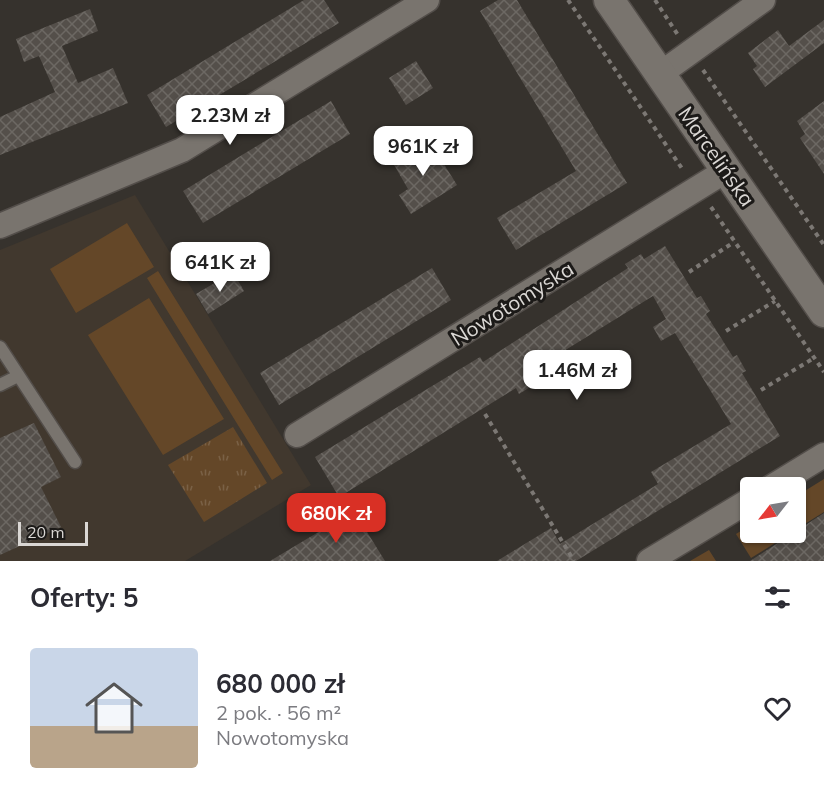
<!DOCTYPE html>
<html lang="pl">
<meta charset="utf-8">
<style>
:root{--surface:#fff;--page:#f2f2f3;--text:#2b2b33;--muted:#7c7c81;--line:#e1e1e2;--accent:#d93025}
body{margin:0;font-family:Mulish,sans-serif;background:var(--page);color:var(--text);height:100vh;display:flex;flex-direction:column;font-size:22px;white-space:nowrap}
*{box-sizing:border-box;margin:0}
p{font-size:20px;color:var(--muted)}
.icon{flex:none;width:33px;height:33px;fill:none;stroke:currentColor;stroke-width:2;stroke-linecap:round;stroke-linejoin:round}
.map{position:relative;height:561px;overflow:hidden}
.panel{display:flex;flex-direction:column;background:var(--surface);flex:1}
.panel>*{flex:none}
.needle{width:39px;rotate:239deg}
.fabs{position:absolute;left:740px;top:477px;display:grid;gap:12px}
.fabs a{display:grid;place-items:center;width:66px;height:66px;border-radius:6px;background:var(--surface);box-shadow:0 2px 4px #0004;font-size:30px}
.scale{position:absolute;left:18px;bottom:15px;width:70px;box-sizing:border-box;padding-left:6px;border:3px solid #dad7d4;border-top:0;font-size:16px;line-height:21px;white-space:nowrap;color:#dad7d4;-webkit-text-stroke:4px #1c1a18;paint-order:stroke}
.price{position:absolute;translate:-50% -51px;padding:0 14px;border-radius:12px;background:#fff;color:#222;font-size:20px;line-height:39px;filter:drop-shadow(0 2px 3px #0008)}
.price::after{content:'';position:absolute;left:50%;top:36px;width:18px;height:14px;margin-left:-9px;background:inherit;clip-path:polygon(0 0,100% 0,50% 100%)}
.price.selected{background:var(--accent);color:#fff}
ul{padding:0;list-style:none}
li{display:flex;align-items:center;gap:18px;height:150px;padding:0 30px}
li+li{border-top:2px solid var(--line)}
li span{display:grid;place-items:center;flex:none;width:168px;height:120px;border-radius:6px;color:#555}
li>.icon{margin-inline-start:auto}
span .icon{width:72px;height:72px;fill:#fffc;stroke-width:1}
li b{font-size:26px}
h2{display:flex;justify-content:space-between;align-items:center;height:72px;padding:0 30px;font-size:26px}
.map>svg:first-child{display:block}
.built{fill:#41382e}
.grass{fill:#644728}
.park{fill:url(#park-tufts)}
.building{fill:url(#building-cross-hatch)}
.lines{fill:none;stroke-linecap:round;stroke-linejoin:round}
.service-casing{stroke:#534e4a;stroke-width:15}
.minor-casing{stroke:#534e4a;stroke-width:27}
.tertiary-casing{stroke:#534e4a;stroke-width:33}
.path{stroke:#7c7874;stroke-width:4;stroke-dasharray:4.5 4.5;stroke-linecap:butt}
.service{stroke:#79746e;stroke-width:12}
.minor{stroke:#79746e;stroke-width:24}
.tertiary{stroke:#79746e;stroke-width:30}
.labels{text-anchor:middle;dominant-baseline:central;stroke-width:6;stroke-linejoin:round;paint-order:stroke}
.street-label{font-size:21px;fill:#dad7d4;stroke:#1c1a18}
</style>
<div class="map">
<svg width="824" height="561" viewBox="0 0 824 561">
<defs>
<pattern id="park-tufts" width="24" height="20" patternUnits="userSpaceOnUse" patternTransform="scale(1.5)"><rect width="24" height="20" fill="#644728"/><path d="M3 7l-1-3M5 7V3M7 7l1-3M15 17l-1-3M17 17v-4M19 17l1-3" fill="none" stroke="#7a6146"/></pattern>
<pattern id="building-cross-hatch" width="8" height="8" patternUnits="userSpaceOnUse" patternTransform="scale(1.5)"><rect width="8" height="8" fill="#544f4a"/><path d="M0 0l8 8M0 8l8-8" fill="none" stroke="#6c6863"/></pattern>
</defs>
<rect width="100%" height="100%" fill="#36322d"/>
<path class="built" d="M 135,195 L 311,485 L 185,561 L 0,561 L 0,250 Z"/>
<path class="grass" d="M 127,223 L 154,267 L 76,313 L 50,269 Z
M 158,271 L 283,473 L 272,480 L 147,278 Z
M 149,298 L 224,419 L 163,455 L 88,335 Z
M 824,479 L 824,512 L 795,530 L 795,497 Z
M 750,525 L 750,532 L 791,533 L 751,558 L 736,534 Z
M 709,550 L 716,561 L 690,561 Z"/>
<path class="park" d="M 233,427 L 267,483 L 204,522 L 168,465 Z"/>
<path class="building" d="M 304,0 L 324,0 L 339,23 L 166,127 L 147,95 Z
M 498,0 L 517,0 L 627,183 L 516,250 L 497,218 L 576,171 L 480,11 Z
M 90,9 L 98,31 L 62,46 L 78,83 L 113,68 L 128,103 L 0,155 L 0,117 L 55,92 L 39,56 L 24,62 L 16,39 Z
M 824,20 L 824,43 L 765,87 L 753,69 L 757,66 L 748,53 L 778,30 L 789,46 Z
M 416,61 L 433,88 L 406,105 L 389,78 Z
M 331,101 L 350,134 L 203,223 L 183,191 Z
M 824,101 L 824,174 L 800,138 L 805,134 L 797,121 Z
M 430,142 L 457,185 L 411,214 L 399,195 L 408,189 L 393,163 Z
M 665,246 L 697,298 L 701,296 L 710,311 L 706,314 L 733,357 L 737,355 L 746,371 L 742,373 L 780,436 L 576,561 L 497,561 L 551,528 L 560,544 L 658,484 L 651,472 L 731,424 L 675,333 L 661,341 L 653,327 L 666,319 L 653,296 L 559,354 L 566,365 L 519,394 L 516,388 L 339,497 L 315,457 L 480,357 L 483,362 L 628,268 L 625,264 L 641,254 L 644,259 Z
M 432,268 L 451,300 L 279,405 L 260,373 Z
M 233,272 L 244,291 L 208,314 L 196,294 Z
M 34,423 L 61,477 L 41,487 L 61,527 L 0,555 L 0,438 Z
M 354,511 L 385,561 L 270,561 L 305,540 Z
M 824,513 L 824,561 L 750,561 L 795,532 Z"/>
<g class="lines">
<defs>
<path id="service" d="M 0,347 L 75,462
M 0,385 L 18,376"/>
<path id="minor" d="M 660,74 L 763,0
M 0,226 L 182,150 L 427,0
M 297,435 L 727,170
M 770,488 L 824,455
M 649,561 L 750,500"/>
<path id="tertiary" d="M 609,0 L 824,312"/>
</defs>
<use href="#service" class="service-casing"/>
<use href="#minor" class="minor-casing"/>
<use href="#tertiary" class="tertiary-casing"/>
<path class="path" d="M 568,0 L 683,170
M 655,0 L 678,35
M 703,70 L 824,245
M 711,207 L 824,372
M 689,272 L 734,242
M 726,331 L 775,301
M 761,390 L 814,358
M 485,414 L 574,561"/>
<use href="#service" class="service"/>
<use href="#minor" class="minor"/>
<use href="#tertiary" class="tertiary"/>
</g>
<g class="labels">
<g class="street-label">
<text transform="translate(717 156) rotate(55)">Marcelińska</text>
<text transform="translate(512 303) rotate(-32)">Nowotomyska</text>
</g>
</g>
</svg>
<div class="fabs">
<a><svg class="needle" viewBox="-14 -14 28 28"><path d="M0-13l5 13h-10z" fill="#e53935"/><path d="M0 13l5-13h-10z" fill="#7c7c81"/></svg></a>
</div>
<div class="scale">20 m</div>
<b class="price" style="left:230px;top:146px">2.23M zł</b>
<b class="price" style="left:423px;top:177px">961K zł</b>
<b class="price" style="left:220px;top:293px">641K zł</b>
<b class="price" style="left:577px;top:401px">1.46M zł</b>
<b class="price selected" style="left:336px;top:544px">680K zł</b>
</div>
<section class="panel">
<h2>Oferty: 5<svg class="icon" aria-label="filters" viewBox="0 0 24 24"><path d="M4 7h16M4 17h16"/><circle cx="9" cy="7" r="2"/><circle cx="15" cy="17" r="2"/></svg></h2>
<ul>
<li><span style="background:linear-gradient(#c9d6e8 65%,#b9a48a 0)"><svg class="icon" aria-label="home" viewBox="0 0 24 24"><path d="M3 11l9-7 9 7M6 9v11h12V9"/></svg></span><div><b>680 000 zł</b><p>2 pok. · 56 m²</p><p>Nowotomyska</p></div><svg class="icon" aria-label="heart" viewBox="0 0 24 24"><path d="M12 20l-8-8c-3-5 5-10 8-4 3-6 11-1 8 4z"/></svg></li>
</ul>
</section>
